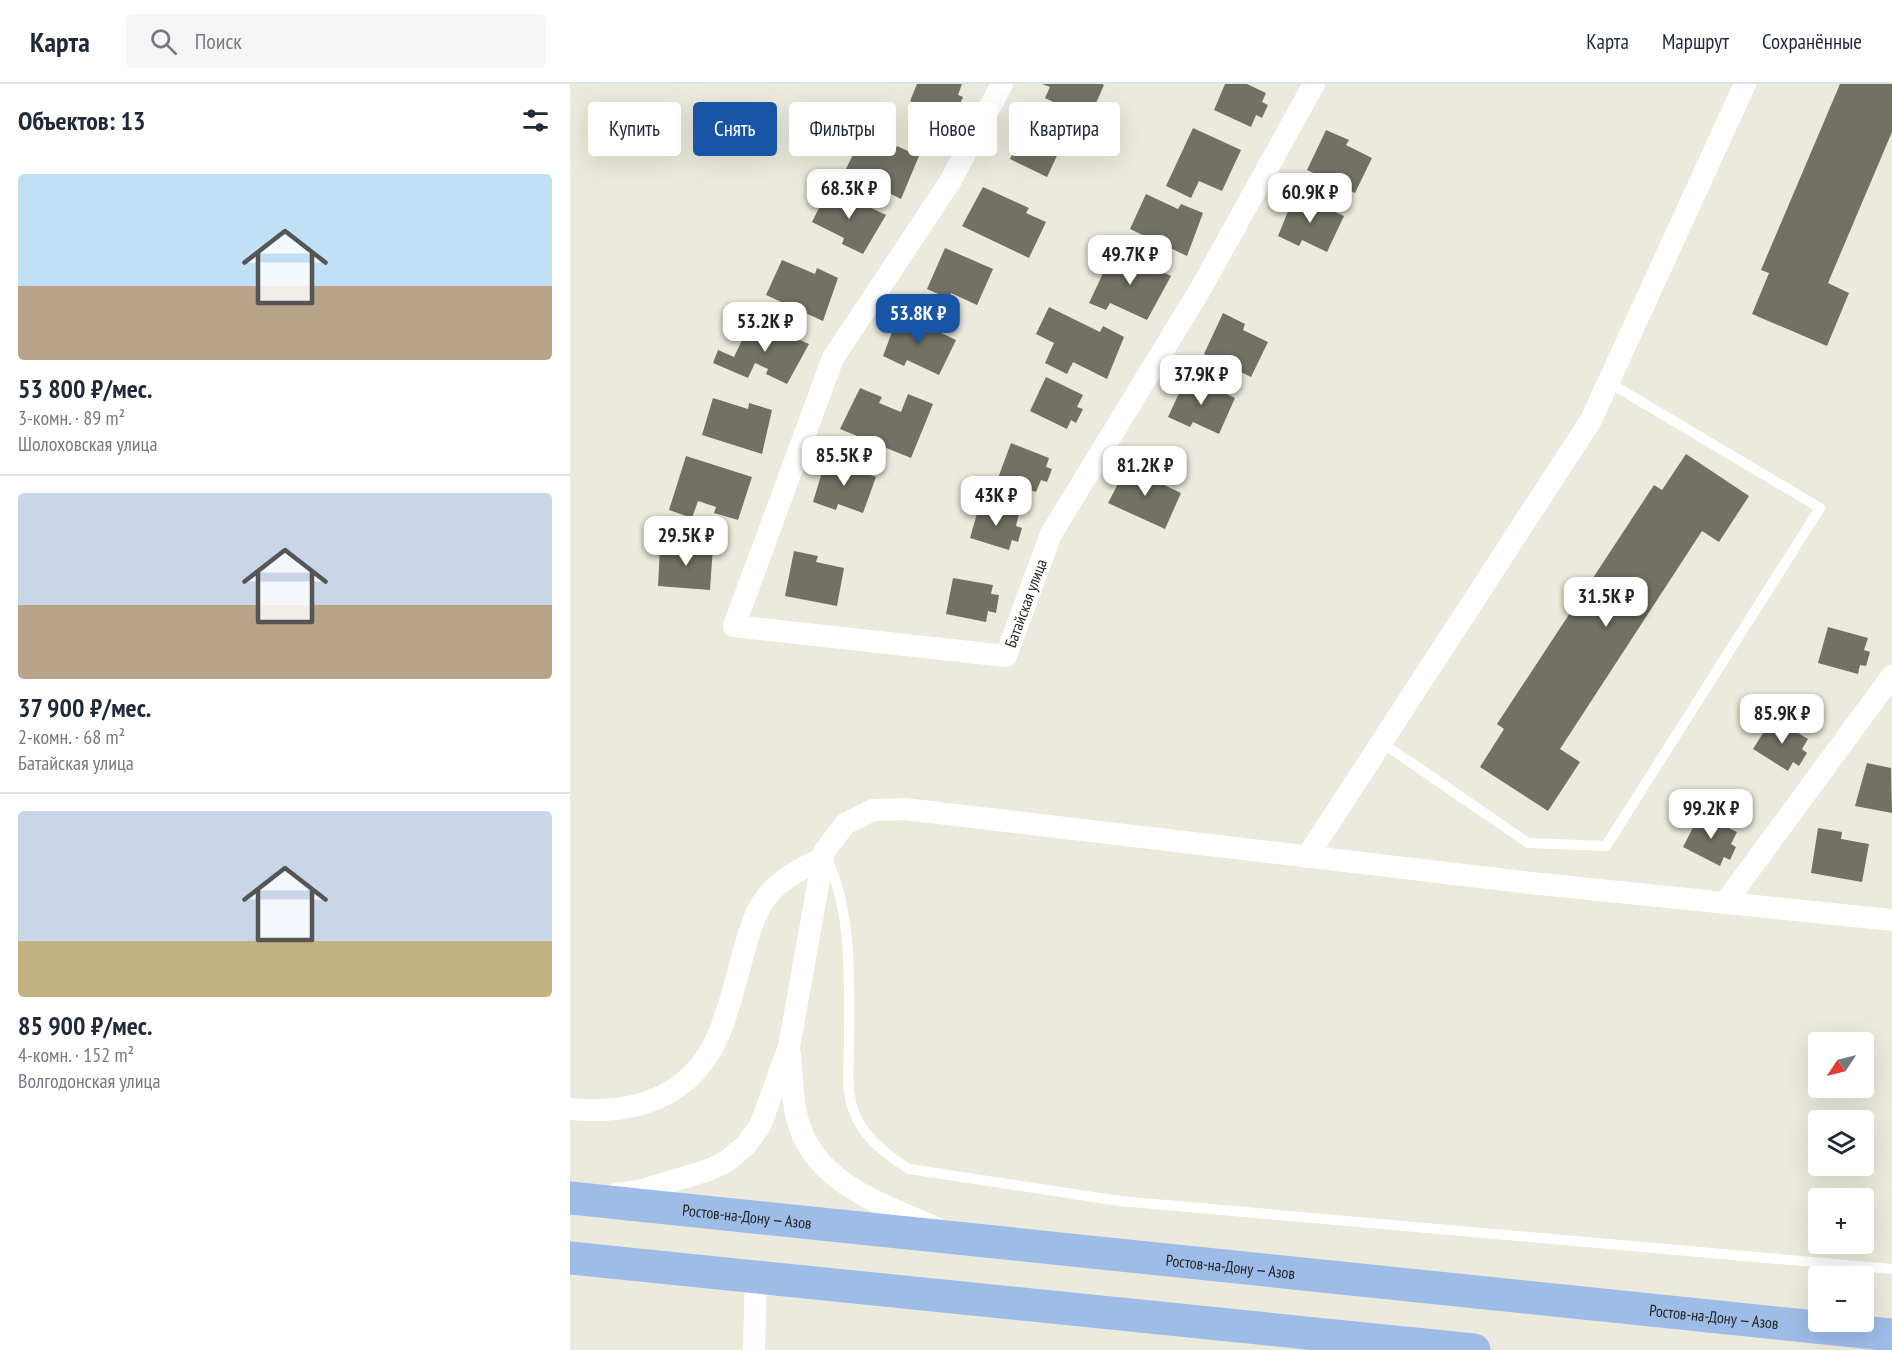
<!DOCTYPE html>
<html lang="ru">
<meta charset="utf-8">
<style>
:root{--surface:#fff;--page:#f6f6f7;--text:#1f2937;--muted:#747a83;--line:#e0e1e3;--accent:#1855a6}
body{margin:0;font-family:"PT Sans Narrow",sans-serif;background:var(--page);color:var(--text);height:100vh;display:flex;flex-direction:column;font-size:22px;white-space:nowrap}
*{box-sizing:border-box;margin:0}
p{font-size:20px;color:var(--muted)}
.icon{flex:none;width:33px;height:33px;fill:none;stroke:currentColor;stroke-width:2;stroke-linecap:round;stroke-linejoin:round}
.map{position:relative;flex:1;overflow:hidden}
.panel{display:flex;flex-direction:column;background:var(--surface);width:570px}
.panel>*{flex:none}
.hud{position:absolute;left:18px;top:18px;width:570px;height:54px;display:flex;gap:12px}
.needle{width:39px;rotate:235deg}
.tools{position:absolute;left:1238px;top:948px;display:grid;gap:12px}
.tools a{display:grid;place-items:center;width:66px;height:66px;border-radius:6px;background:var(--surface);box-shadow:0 6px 24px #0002;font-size:30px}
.price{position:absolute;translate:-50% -51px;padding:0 14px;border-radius:12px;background:#fff;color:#222;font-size:20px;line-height:39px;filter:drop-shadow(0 2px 3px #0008)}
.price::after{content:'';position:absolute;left:50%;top:36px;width:18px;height:14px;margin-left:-9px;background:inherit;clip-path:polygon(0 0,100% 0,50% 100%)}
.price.on{background:var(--accent);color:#fff}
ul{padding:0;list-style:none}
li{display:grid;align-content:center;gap:12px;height:318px;padding:0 18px}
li+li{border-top:2px solid var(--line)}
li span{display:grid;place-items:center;height:186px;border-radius:6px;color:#555}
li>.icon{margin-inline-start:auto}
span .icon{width:108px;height:108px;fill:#fffc;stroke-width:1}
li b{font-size:26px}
h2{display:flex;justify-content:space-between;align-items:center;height:72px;padding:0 18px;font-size:26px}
.chip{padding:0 21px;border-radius:6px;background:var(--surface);box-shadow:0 6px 24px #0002;font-size:21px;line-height:54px}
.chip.on{background:var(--accent);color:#fff}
header{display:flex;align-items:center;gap:36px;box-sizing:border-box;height:84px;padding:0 30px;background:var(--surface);border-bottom:2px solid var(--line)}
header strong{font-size:28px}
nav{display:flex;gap:33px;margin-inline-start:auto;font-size:21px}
.search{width:420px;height:54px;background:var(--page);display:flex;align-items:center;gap:15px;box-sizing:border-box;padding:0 21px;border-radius:6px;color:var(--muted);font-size:22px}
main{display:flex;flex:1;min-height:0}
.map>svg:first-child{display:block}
.building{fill:#737164}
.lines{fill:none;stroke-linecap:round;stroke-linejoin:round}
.service{stroke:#fff;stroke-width:10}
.minor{stroke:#fff;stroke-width:22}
.primary{stroke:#9ebce8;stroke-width:33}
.labels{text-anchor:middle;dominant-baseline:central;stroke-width:5;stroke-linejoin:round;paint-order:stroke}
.street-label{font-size:16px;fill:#201f1a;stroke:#eceadc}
</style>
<header>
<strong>Карта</strong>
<div class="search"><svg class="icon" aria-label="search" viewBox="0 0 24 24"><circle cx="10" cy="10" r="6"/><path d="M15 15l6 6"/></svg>Поиск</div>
<nav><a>Карта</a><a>Маршрут</a><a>Сохранённые</a></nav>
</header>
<main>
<section class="panel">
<h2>Объектов: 13<svg class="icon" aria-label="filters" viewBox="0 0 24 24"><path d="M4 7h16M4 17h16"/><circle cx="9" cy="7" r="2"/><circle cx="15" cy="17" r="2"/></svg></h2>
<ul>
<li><span style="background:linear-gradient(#bfe0f5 60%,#b9a48a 0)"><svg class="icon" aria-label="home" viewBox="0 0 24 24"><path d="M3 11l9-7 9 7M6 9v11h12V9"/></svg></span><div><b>53 800 ₽/мес.</b><p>3-комн. · 89 m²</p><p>Шолоховская улица</p></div></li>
<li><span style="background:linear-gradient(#c9d6e8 60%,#b9a48a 0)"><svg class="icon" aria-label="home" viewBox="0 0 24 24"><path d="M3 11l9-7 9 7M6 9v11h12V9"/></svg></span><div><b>37 900 ₽/мес.</b><p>2-комн. · 68 m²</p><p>Батайская улица</p></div></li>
<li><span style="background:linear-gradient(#c9d6e8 70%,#c2b280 0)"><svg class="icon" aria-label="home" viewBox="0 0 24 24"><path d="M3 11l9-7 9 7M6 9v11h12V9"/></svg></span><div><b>85 900 ₽/мес.</b><p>4-комн. · 152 m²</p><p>Волгодонская улица</p></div></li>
</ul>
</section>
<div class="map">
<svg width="1322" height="1266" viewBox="0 0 1322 1266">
<rect width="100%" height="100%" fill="#eceadc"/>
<path class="building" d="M 347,0 L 392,0 L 388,11 L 393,13 L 387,27 L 381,24 L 377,34 L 340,17 Z
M 472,0 L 532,0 L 534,1 L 519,35 L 475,14 L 480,3 Z
M 655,0 L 677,0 L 696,9 L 692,18 L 698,21 L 692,34 L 686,31 L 681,43 L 644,26 Z
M 1270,0 L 1322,0 L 1322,48 L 1258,199 L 1279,209 L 1257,262 L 1182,230 L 1199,189 L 1191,186 Z
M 456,42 L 493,59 L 477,93 L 440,75 L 444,66 L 439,64 L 446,49 L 451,52 Z
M 623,44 L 671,66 L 652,107 L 629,97 L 621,114 L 596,102 Z
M 756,46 L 779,56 L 776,61 L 802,74 L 785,109 L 737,86 Z
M 292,52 L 324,68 L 327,62 L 349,72 L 331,115 L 275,87 Z
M 413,103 L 459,124 L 456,129 L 476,138 L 459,174 L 392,142 Z
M 259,104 L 316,131 L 293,170 L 272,160 L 274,154 L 242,138 Z
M 576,110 L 608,125 L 611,120 L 633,129 L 617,172 L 560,145 Z
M 725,110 L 774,132 L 757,168 L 732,156 L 729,162 L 708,152 Z
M 375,164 L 423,185 L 407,221 L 381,209 L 379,215 L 357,205 Z
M 544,166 L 601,192 L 577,236 L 540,219 L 536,226 L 519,219 Z
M 212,176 L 245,190 L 247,184 L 268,194 L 253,237 L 196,211 Z
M 479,223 L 530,248 L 533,242 L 554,253 L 537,295 L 503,278 L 497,290 L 475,279 L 484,259 L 466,250 Z
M 329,229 L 386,256 L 369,291 L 337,276 L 334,282 L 313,272 Z
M 653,229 L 675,240 L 673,246 L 698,258 L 681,293 L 634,270 Z
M 182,235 L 239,260 L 217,300 L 196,290 L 198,285 L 185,279 L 178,294 L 143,279 L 148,266 L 164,273 Z
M 617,292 L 665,314 L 649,350 L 623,338 L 620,343 L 598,333 Z
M 476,293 L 513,311 L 507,323 L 513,325 L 506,339 L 501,336 L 497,345 L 460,327 Z
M 290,304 L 312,313 L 309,319 L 331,328 L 338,310 L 363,320 L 341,374 L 270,345 Z
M 143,314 L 178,325 L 179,319 L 202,326 L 192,370 L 132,351 Z
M 441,359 L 479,374 L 476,383 L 482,385 L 477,398 L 471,396 L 466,408 L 428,394 Z
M 1116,370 L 1179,412 L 1149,458 L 1132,447 L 990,665 L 1010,678 L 978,727 L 910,683 L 934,645 L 927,640 L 1084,401 L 1092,406 Z
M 116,372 L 182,393 L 168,436 L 144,429 L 146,423 L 128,417 L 122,434 L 99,426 Z
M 256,375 L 306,393 L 293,429 L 268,420 L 266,426 L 243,418 Z
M 559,379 L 581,389 L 579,394 L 611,409 L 595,445 L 538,419 Z
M 410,419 L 449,430 L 446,442 L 452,444 L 448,458 L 442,456 L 439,466 L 400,454 Z
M 119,459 L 143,462 L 140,506 L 88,502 L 90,463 L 119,465 Z
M 224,467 L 248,472 L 246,478 L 274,484 L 267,522 L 215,512 Z
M 383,494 L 423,501 L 421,510 L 429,511 L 426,529 L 418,527 L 416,538 L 376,530 Z
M 1258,543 L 1298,554 L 1294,566 L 1300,568 L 1296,582 L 1290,581 L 1288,590 L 1248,579 Z
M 1203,633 L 1238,655 L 1232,665 L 1237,669 L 1229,682 L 1223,678 L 1218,687 L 1183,665 Z
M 1297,679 L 1321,684 L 1322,729 L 1285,722 Z
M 1130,730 L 1167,748 L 1161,760 L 1166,763 L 1160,776 L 1154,773 L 1150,782 L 1113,763 Z
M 1248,744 L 1272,748 L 1271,755 L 1299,760 L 1292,798 L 1241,789 Z"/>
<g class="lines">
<path class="service" d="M 811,658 L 958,759 L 1036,762 L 1250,424 L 1038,298
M 256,772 C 283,831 279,895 279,958 C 279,978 276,1003 282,1022 C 291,1052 314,1069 339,1085 L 550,1117 L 1322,1185"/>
<g class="minor">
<path id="s1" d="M 432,0 L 381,96 L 263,274 L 164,542 L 436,572 L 481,450 L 630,206 L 744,0"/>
<path d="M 737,773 L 1021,336 L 1175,0"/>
<path d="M 1155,819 L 1322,592"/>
<path d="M 220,970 C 222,992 222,1014 227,1034 C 243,1099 312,1120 366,1144"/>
<path d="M 0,1025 C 66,1031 124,1013 150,947 C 158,928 163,906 169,886 C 175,864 180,840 191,821 C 204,798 230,785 253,774"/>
<path d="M 47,1110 L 69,1107 L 139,1086 L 157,1077 L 175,1062 L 190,1042 L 219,963 L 254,768 L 275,740 L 303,726 L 335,725 L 961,799 L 1322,836"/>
<path d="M 184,1266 L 186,1193"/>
</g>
<g class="primary">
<path id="s2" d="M 0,1114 L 1322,1251"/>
<path d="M 0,1174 L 904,1266"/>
</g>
</g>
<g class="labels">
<g class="street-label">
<text stroke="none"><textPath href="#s1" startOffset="938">Батайская улица</textPath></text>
<text stroke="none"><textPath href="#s2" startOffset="178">Ростов-на-Дону — Азов</textPath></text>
<text stroke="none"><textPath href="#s2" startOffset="664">Ростов-на-Дону — Азов</textPath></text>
<text stroke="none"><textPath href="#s2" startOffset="1150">Ростов-на-Дону — Азов</textPath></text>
</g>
</g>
</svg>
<div class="tools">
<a><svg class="needle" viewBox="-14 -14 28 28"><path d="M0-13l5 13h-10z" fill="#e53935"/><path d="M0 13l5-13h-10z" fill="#747a83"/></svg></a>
<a><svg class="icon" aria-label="layers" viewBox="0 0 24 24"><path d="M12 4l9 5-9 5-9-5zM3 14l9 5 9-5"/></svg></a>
<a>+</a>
<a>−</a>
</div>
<b class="price" style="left:279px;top:136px">68.3K ₽</b>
<b class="price" style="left:740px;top:140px">60.9K ₽</b>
<b class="price" style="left:560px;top:202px">49.7K ₽</b>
<b class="price on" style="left:348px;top:261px">53.8K ₽</b>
<b class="price" style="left:195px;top:269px">53.2K ₽</b>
<b class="price" style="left:631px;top:322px">37.9K ₽</b>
<b class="price" style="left:274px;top:403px">85.5K ₽</b>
<b class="price" style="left:575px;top:413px">81.2K ₽</b>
<b class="price" style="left:426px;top:443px">43K ₽</b>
<b class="price" style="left:116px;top:483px">29.5K ₽</b>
<b class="price" style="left:1036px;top:544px">31.5K ₽</b>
<b class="price" style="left:1212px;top:661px">85.9K ₽</b>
<b class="price" style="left:1141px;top:756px">99.2K ₽</b>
<div class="hud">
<a class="chip">Купить</a>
<a class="chip on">Снять</a>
<a class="chip">Фильтры</a>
<a class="chip">Новое</a>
<a class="chip">Квартира</a>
</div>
</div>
</main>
